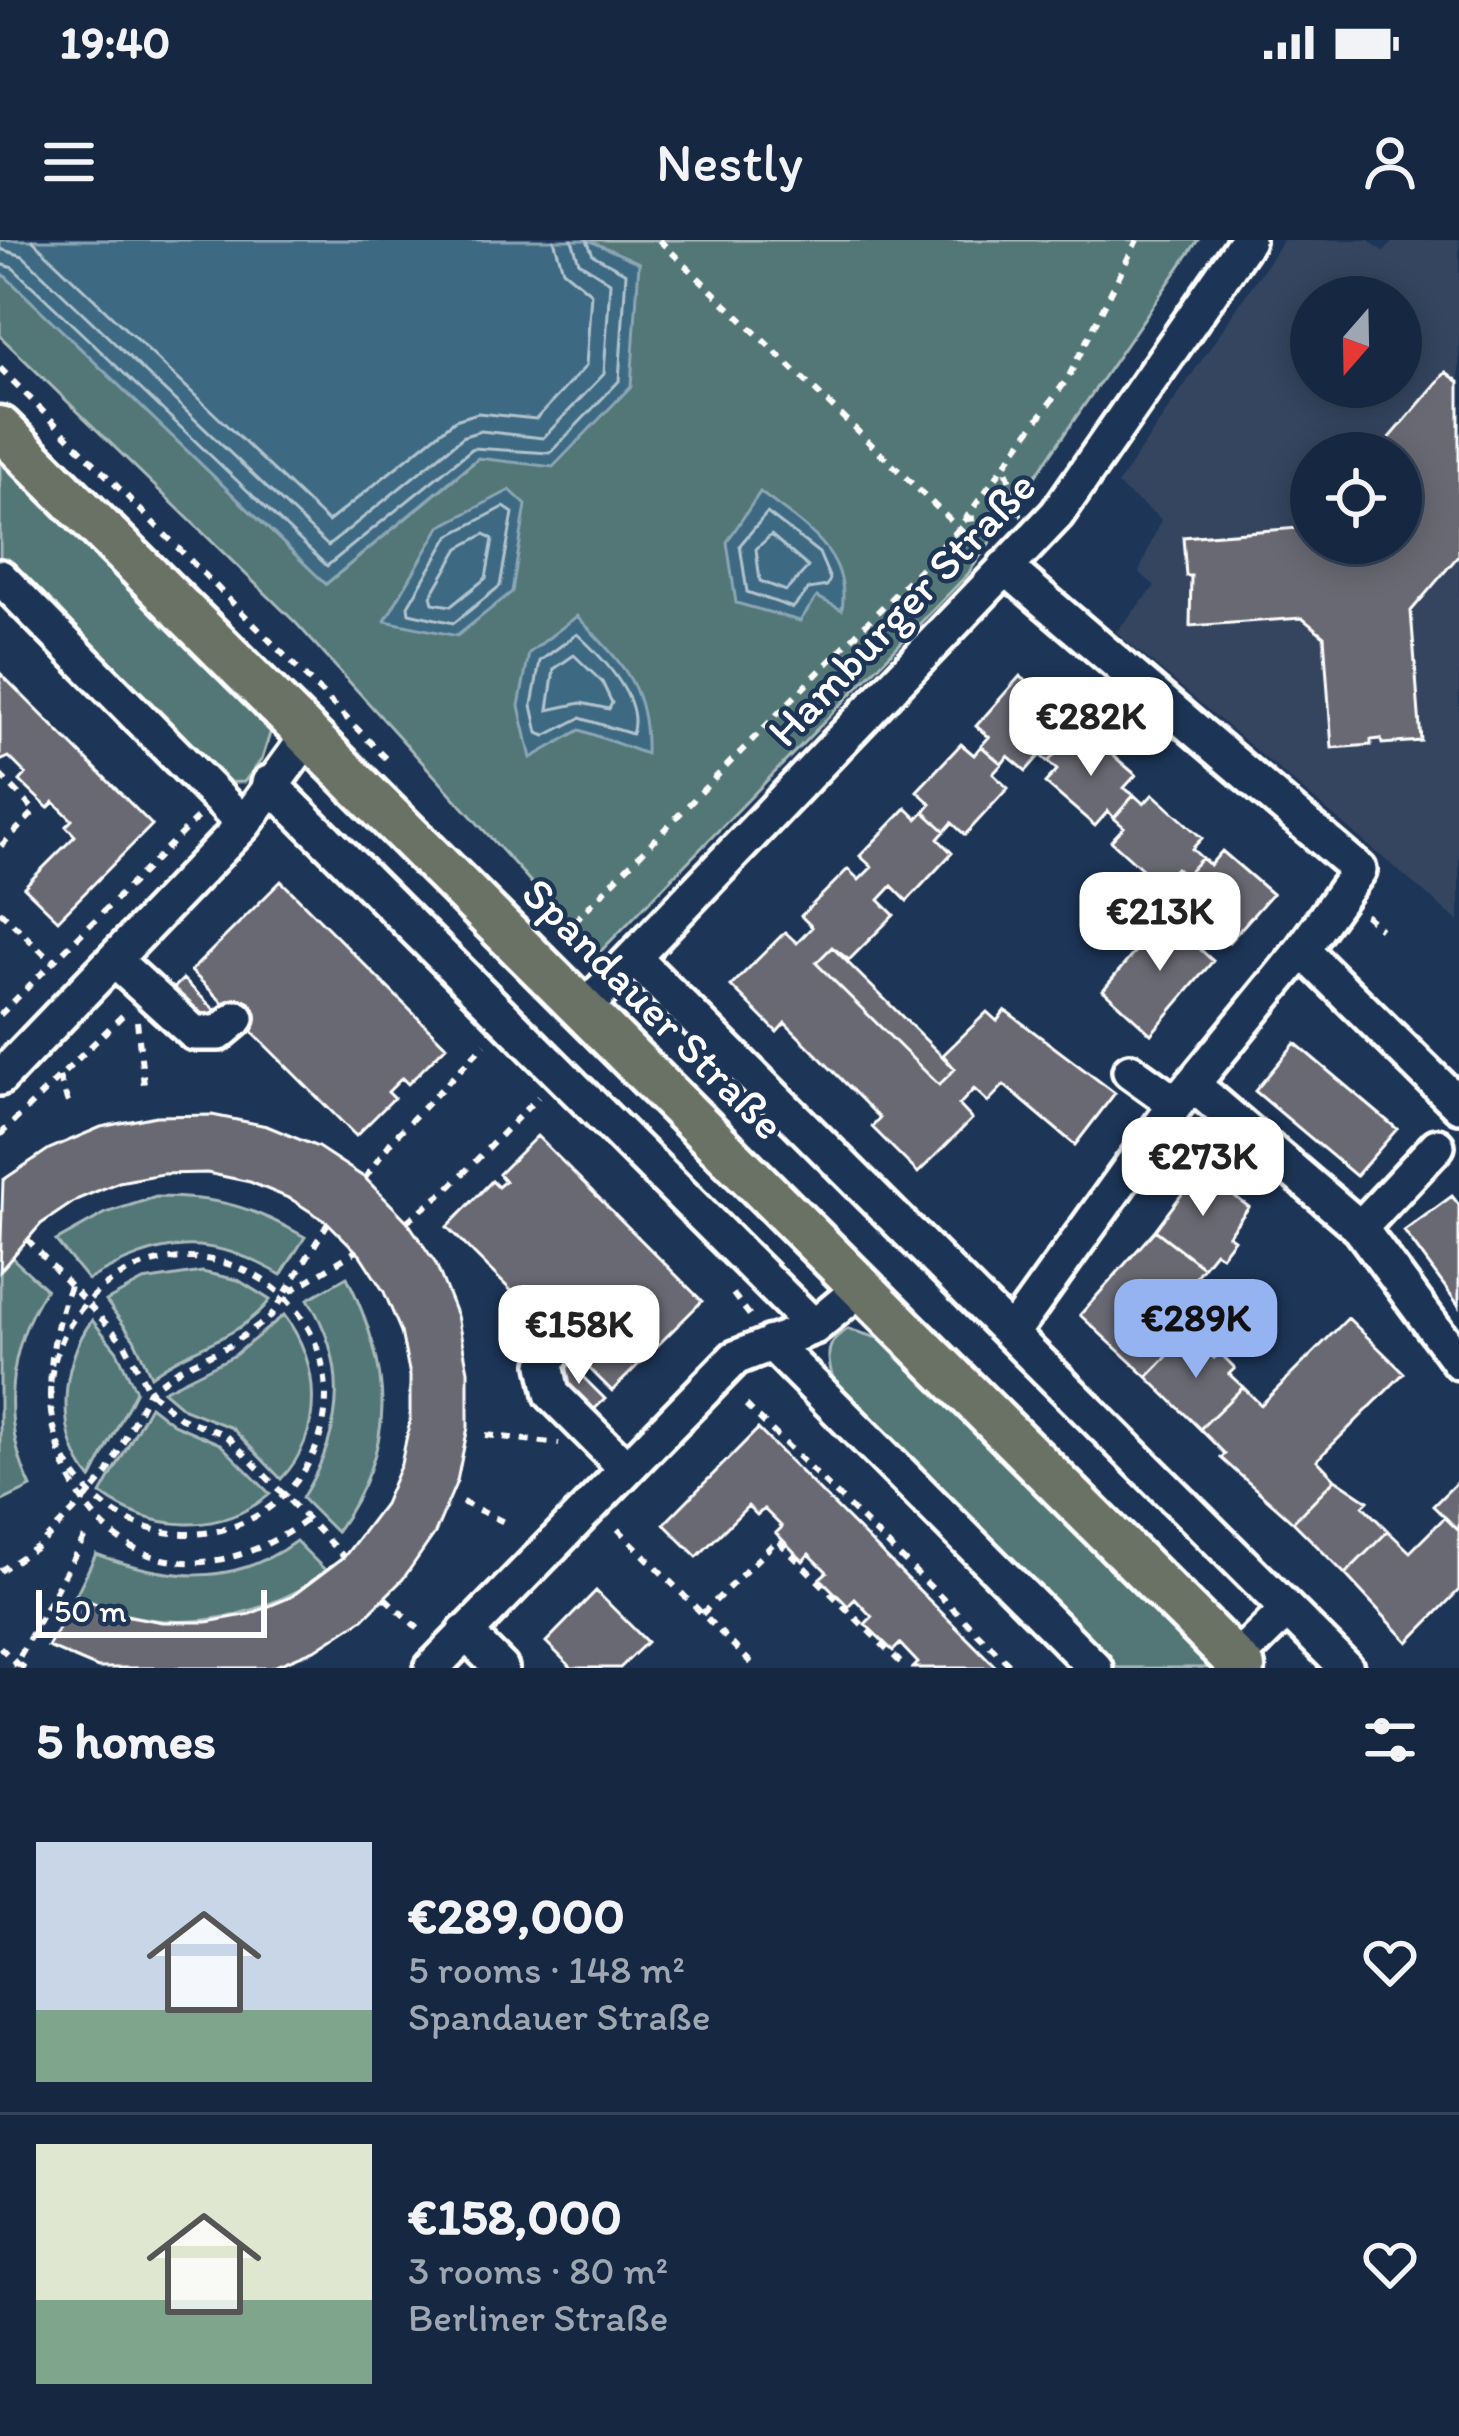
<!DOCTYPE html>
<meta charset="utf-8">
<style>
:root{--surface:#162841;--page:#1f3048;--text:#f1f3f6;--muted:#9ea6b1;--line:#35445a;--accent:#95b2f1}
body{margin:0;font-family:Itim,sans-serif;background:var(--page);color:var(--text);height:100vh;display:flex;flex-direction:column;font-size:45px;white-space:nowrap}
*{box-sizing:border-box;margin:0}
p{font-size:39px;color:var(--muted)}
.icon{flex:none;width:66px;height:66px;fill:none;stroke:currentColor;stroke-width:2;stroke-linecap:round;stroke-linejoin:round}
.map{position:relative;height:1428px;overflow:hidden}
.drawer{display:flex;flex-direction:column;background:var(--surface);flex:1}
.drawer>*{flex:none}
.needle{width:78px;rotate:200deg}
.controls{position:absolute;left:1290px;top:36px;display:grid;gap:24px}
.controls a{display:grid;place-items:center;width:132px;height:132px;border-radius:50%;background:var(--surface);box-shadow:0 6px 30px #0003,0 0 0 3px var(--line);font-size:60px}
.scale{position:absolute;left:36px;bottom:30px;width:231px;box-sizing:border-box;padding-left:12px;border:6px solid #fff;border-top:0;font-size:33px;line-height:42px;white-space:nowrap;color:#fff;-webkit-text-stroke:9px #1d3557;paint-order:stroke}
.price{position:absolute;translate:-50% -102px;padding:0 27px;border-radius:24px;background:#fff;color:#222;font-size:39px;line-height:78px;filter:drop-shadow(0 3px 6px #0008)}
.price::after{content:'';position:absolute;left:50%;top:72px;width:36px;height:27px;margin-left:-18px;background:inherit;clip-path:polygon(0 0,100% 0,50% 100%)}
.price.selected{background:var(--accent);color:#111}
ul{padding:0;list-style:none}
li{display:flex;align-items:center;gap:36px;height:300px;padding:0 36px}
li+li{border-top:3px solid var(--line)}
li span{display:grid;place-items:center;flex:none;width:336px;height:240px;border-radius:0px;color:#555}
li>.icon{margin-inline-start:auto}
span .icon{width:144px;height:144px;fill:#fffc;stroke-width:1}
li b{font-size:51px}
h2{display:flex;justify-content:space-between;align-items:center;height:144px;padding:0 36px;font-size:51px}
.status{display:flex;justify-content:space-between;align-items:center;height:84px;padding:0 60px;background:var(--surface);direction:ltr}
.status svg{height:33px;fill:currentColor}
header{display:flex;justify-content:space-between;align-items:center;height:156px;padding:0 36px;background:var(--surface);font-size:54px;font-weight:600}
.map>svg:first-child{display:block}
.built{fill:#34455f;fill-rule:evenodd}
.green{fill:#537676;stroke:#a9baba;stroke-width:3}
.water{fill:#3e6a82;stroke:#8ba6b4;stroke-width:3}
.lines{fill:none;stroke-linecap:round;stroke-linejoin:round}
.shore{stroke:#b2c3cd;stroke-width:3}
.building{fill:#696973;stroke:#fff;stroke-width:3}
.minor-casing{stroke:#fff;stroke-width:42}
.major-casing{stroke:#fff;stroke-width:51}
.path{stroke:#fff;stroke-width:6;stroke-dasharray:9 9;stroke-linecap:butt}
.minor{stroke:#1d3557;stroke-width:33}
.major{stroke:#6a7266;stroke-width:42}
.labels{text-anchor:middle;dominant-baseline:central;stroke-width:9;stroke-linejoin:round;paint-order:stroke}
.street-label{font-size:45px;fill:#fff;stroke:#1d3557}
</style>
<div class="status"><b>19:40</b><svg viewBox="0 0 49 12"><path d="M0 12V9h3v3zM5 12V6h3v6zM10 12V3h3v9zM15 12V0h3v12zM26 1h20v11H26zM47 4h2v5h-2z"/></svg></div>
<header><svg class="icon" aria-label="menu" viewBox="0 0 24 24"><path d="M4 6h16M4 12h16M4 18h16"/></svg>Nestly<svg class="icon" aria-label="person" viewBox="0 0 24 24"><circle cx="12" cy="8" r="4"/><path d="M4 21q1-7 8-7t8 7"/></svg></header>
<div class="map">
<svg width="1459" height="1428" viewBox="0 0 1459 1428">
<rect width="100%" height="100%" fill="#1d3557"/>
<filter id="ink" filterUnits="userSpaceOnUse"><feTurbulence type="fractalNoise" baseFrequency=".00833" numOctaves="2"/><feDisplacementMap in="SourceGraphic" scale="24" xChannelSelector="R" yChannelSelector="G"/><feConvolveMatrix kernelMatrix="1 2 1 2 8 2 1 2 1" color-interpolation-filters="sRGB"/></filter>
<g filter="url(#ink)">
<path class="built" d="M 1283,0 L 1369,0 L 1384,12 L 1394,0 L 1459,0 L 1459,682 L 1116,392 L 1155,346 L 1139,332 L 1161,279 L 1117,245 ZM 1311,57 L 1401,57 L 1401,147 L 1311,147 ZM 1311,213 L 1401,213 L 1401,303 L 1311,303 Z"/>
<path class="green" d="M 588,0 L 1198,0 L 968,334 L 597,715 L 296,383 L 0,96 L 0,31 L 326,344 L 479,218 L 639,23 Z
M 0,217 L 272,487 L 262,519 L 244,542 L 219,543 L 0,319 Z
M 156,957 C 218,957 251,966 305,997 L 281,1035 C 208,992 159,999 88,1040 L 56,1001 L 106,973 Z
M 10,1016 L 46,1049 C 7,1108 0,1182 31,1247 L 0,1262 L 0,1031 Z
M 202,1032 L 238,1040 L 270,1060 C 240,1099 188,1107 151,1136 L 134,1099 L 106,1061 L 143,1041 Z
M 347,1037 C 392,1130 399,1204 336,1292 L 302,1258 C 343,1193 350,1126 308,1059 Z
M 284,1075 C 321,1123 324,1194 281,1239 L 232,1188 L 184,1169 L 163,1151 L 235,1115 Z
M 92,1080 L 117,1111 L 136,1151 L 91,1239 C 55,1196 60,1124 92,1080 Z
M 848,1089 L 891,1102 L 1217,1428 L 1118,1428 L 833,1138 C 826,1116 826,1100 848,1089 Z
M 150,1166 L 173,1184 L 220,1204 L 270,1254 C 219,1296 152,1292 101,1254 Z
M 296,1301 L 328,1333 C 250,1384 162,1400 76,1355 L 96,1314 C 165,1340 233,1348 296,1301 Z"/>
<path class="water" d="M 0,0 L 588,0 L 639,23 L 631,146 L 553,227 L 478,218 L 326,344 L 0,31 Z
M 510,250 L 526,265 L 512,352 L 457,396 L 385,381 L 440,287 Z
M 760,252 C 802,285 851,311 842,370 L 817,357 L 800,381 L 736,363 L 727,302 Z
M 577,376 C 622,424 648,445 646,514 L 580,490 L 531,518 L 519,466 L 529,413 Z"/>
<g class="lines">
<path class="shore" d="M 32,0 L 328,282 L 455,180 L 478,173 L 536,179 L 586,126 L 591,53 L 563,30 L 554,0
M 0,9 L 23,16 L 328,306 L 464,196 L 481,191 L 543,198 L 604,134 L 610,42 L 579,22 L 572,0
M 0,24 L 13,28 L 327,326 L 473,208 L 550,213 L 619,141 L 626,33 L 593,15 L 587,0
M 504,267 L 513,273 L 500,346 L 454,383 L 409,373 L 408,366 L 449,296 Z
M 767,273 L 819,313 L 830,339 L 827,346 L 809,349 L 793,368 L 747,352 L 740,305 Z
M 485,294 L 493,299 L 486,338 L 451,366 L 433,363 L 431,356 L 459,308 Z
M 771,295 L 808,327 L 786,351 L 760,341 L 756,309 Z
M 577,394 C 601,416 644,459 632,494 L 580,478 L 545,496 L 538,493 L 532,465 L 540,421 Z
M 574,415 L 602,442 L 612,463 L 609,469 L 581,463 L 548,470 L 554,429 Z"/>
</g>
<path class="building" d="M 1446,132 L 1459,142 L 1459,315 L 1411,371 L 1421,501 L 1382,504 L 1381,499 L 1371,500 L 1371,505 L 1332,508 L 1324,396 L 1302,378 L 1190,386 L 1191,336 L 1186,336 L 1183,297 L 1311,287 L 1311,303 L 1401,303 L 1401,213 L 1377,213 Z
M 0,433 L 152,585 L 58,680 L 24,647 L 75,596 L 66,586 L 72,580 L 54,562 L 48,568 L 20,541 L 26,534 L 9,517 L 0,521 Z
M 1020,436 L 1069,479 L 1057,493 L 1067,501 L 1048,522 L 1040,515 L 1026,531 L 1008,516 L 1002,524 L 981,506 L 989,497 L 976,486 Z
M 1087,493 L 1136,535 L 1124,548 L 1134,555 L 1114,578 L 1108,571 L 1095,586 L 1045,543 L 1057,530 L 1048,522 L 1067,501 L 1075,508 Z
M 961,504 L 974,515 L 981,506 L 1002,524 L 993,534 L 1008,548 L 965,595 L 952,583 L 945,591 L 924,572 L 931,564 L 917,551 Z
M 1153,554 L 1202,598 L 1192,609 L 1202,618 L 1185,636 L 1176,628 L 1160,645 L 1111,601 L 1124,587 L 1114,578 L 1134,555 L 1144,564 Z
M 906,568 L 917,579 L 924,572 L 945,591 L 938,599 L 952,613 L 907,661 L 892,646 L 879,660 L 894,675 L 849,720 L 832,707 L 816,723 L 939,845 L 955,829 L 943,815 L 987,772 L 997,781 L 1005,770 L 1115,853 L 1075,905 L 1004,845 L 988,862 L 974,849 L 959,865 L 972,879 L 918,933 L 872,887 L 880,878 L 785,783 L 777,792 L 731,746 L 785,692 L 797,703 L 812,687 L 801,676 L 848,629 L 859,640 L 872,627 L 860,616 Z
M 1222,611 L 1272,654 L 1229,702 L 1217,691 L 1209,700 L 1188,682 L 1194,675 L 1179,661 L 1193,645 L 1185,636 L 1202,618 L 1210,625 Z
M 281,641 L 446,806 L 408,844 L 402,838 L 388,852 L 394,858 L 356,896 L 191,731 Z
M 1163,678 L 1180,694 L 1188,682 L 1209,700 L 1201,710 L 1213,721 L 1151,794 L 1103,750 Z
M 832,707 L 955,829 L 939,845 L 816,723 Z
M 183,739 L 226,781 L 194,784 L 166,756 Z
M 1295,803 L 1397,889 L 1356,936 L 1255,851 Z
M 212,875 L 267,886 L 318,907 L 365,938 L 407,981 L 436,1024 L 457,1076 L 468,1131 L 468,1187 L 457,1241 L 435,1293 L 403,1339 L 363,1379 L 317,1409 L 271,1428 L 98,1428 L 48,1407 L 76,1355 L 119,1374 L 162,1382 L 207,1382 L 250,1374 L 291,1357 L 344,1317 L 384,1264 L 401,1224 L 410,1180 L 410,1136 L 401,1092 L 384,1052 L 360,1015 L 328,983 L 291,959 L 250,942 L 207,933 L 162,934 L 119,942 L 78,959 L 41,984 L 0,1031 L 3,940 L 49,909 L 101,887 L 156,876 Z
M 537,896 L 702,1061 L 612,1151 L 447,987 L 492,941 L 498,947 L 505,941 L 499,934 Z
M 1200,930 L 1249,967 L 1228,995 L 1234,999 L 1221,1016 L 1215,1012 L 1203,1027 L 1155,990 Z
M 1452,956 L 1459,965 L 1459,1066 L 1404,991 Z
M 1155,990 L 1203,1027 L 1168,1073 L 1189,1094 L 1147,1137 L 1080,1075 Z
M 1348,1078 L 1404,1133 L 1317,1220 L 1335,1239 L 1293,1282 L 1221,1218 L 1225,1214 L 1200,1189 L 1243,1147 L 1261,1165 Z
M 1189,1094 L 1214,1118 L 1220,1113 L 1235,1128 L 1229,1134 L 1243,1147 L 1200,1189 L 1147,1137 Z
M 562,1116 L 605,1159 L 587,1176 L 555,1132 Z
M 758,1189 L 997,1428 L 913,1428 L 918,1423 L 900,1404 L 893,1411 L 865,1384 L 872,1377 L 855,1359 L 848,1366 L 820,1338 L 827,1332 L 809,1314 L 803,1321 L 776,1293 L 782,1287 L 764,1269 L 757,1275 L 748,1266 L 697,1317 L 664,1284 Z
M 1335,1239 L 1368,1261 L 1363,1266 L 1388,1291 L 1345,1334 L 1293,1282 Z
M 1459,1240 L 1459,1291 L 1433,1266 Z
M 1445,1277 L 1459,1291 L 1459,1350 L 1408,1402 L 1345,1334 L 1388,1291 L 1410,1312 Z
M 596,1351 L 647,1402 L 620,1428 L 572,1428 L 546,1402 Z"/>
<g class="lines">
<defs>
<path id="minor" d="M 1005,327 L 1359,630 L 1302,710 L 1176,864 L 1011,1094
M 0,337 L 244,584
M 269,543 L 814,1087
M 1302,710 L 1459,865
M 634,718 L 1346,1428
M 115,721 L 194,793 L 219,793 L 237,778
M 584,769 L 1057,274 L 1247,0
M 1130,831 L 1176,864
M 0,838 L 244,584 L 308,496
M 1192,844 L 1360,988 L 1459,1122
M 1360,988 L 1437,906
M 561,1101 L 546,1124 L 552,1154 L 626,1228
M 771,1103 L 1095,1428
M 465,1392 L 501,1428
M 1235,1421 L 1287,1370
M 432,1428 L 735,1118 L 814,1087 L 861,1048"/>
<path id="major" d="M 0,188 L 1243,1428"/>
</defs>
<use href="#minor" class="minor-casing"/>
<use href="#major" class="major-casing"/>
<path class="path" d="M 659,0 L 980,309
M 0,128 L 389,521
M 966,279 L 1020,274 L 1005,226
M 0,535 L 35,571 L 0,607
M 0,671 L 52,722
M 1365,675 L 1381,689
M 562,694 L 956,292 L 1068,138 L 1137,0
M 0,775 L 197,578
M 137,781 L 144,845
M 59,837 L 71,871
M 0,895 L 126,772
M 365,938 L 393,899 L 485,804
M 407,981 L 447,950 L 538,857
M 27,999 L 125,1104 L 149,1151 L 179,1177 L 226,1195 L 344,1317
M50 1156a138 138 0 1 1 276 0a138 138 0 1 1-276 0Z
M 70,1046 C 0,1221 127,1409 308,1279
M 286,1052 L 328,983
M 733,1054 L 751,1077
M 746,1165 L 1013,1428
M 486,1195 L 559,1204
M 462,1262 L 504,1282
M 618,1289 L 756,1428
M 0,1331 L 40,1305 L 90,1254 L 107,1234 L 149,1151 L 181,1128 L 229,1106 L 270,1077 L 286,1054 L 356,1011
M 385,1358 L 422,1392
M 702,1374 L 777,1300 L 906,1428
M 0,1407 L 16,1423 L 7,1428
M 25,1428 L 16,1423 L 88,1291"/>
<use href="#minor" class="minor"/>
<use href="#major" class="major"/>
</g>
</g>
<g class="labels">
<g class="street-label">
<text transform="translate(901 368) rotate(-46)">Hamburger Straße</text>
<text transform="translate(654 768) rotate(45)">Spandauer Straße</text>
</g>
</g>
</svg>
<div class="controls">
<a><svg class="needle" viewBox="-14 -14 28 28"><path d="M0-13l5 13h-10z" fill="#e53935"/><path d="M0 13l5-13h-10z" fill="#9ea6b1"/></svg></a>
<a><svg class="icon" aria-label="locate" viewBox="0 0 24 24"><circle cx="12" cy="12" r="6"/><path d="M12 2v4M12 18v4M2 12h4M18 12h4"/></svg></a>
</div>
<div class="scale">50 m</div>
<b class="price" style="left:1091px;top:539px">€282K</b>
<b class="price" style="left:1160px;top:734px">€213K</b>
<b class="price" style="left:1203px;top:979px">€273K</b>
<b class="price selected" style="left:1196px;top:1141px">€289K</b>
<b class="price" style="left:579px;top:1147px">€158K</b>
</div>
<section class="drawer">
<h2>5 homes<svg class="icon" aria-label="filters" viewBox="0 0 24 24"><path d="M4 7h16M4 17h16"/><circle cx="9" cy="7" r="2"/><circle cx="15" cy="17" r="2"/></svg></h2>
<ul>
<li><span style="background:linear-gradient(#c9d6e8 70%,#7fa58c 0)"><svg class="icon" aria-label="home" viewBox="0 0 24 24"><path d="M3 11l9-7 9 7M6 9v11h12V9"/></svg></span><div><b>€289,000</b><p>5 rooms · 148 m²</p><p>Spandauer Straße</p></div><svg class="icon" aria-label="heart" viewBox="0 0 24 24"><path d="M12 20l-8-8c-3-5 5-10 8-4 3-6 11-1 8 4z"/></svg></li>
<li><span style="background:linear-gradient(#dfe7d0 65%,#7fa58c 0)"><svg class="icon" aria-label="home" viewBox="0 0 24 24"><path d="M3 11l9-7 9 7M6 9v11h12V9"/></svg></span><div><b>€158,000</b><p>3 rooms · 80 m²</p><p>Berliner Straße</p></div><svg class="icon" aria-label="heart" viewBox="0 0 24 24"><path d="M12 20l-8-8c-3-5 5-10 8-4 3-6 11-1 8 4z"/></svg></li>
</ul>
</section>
